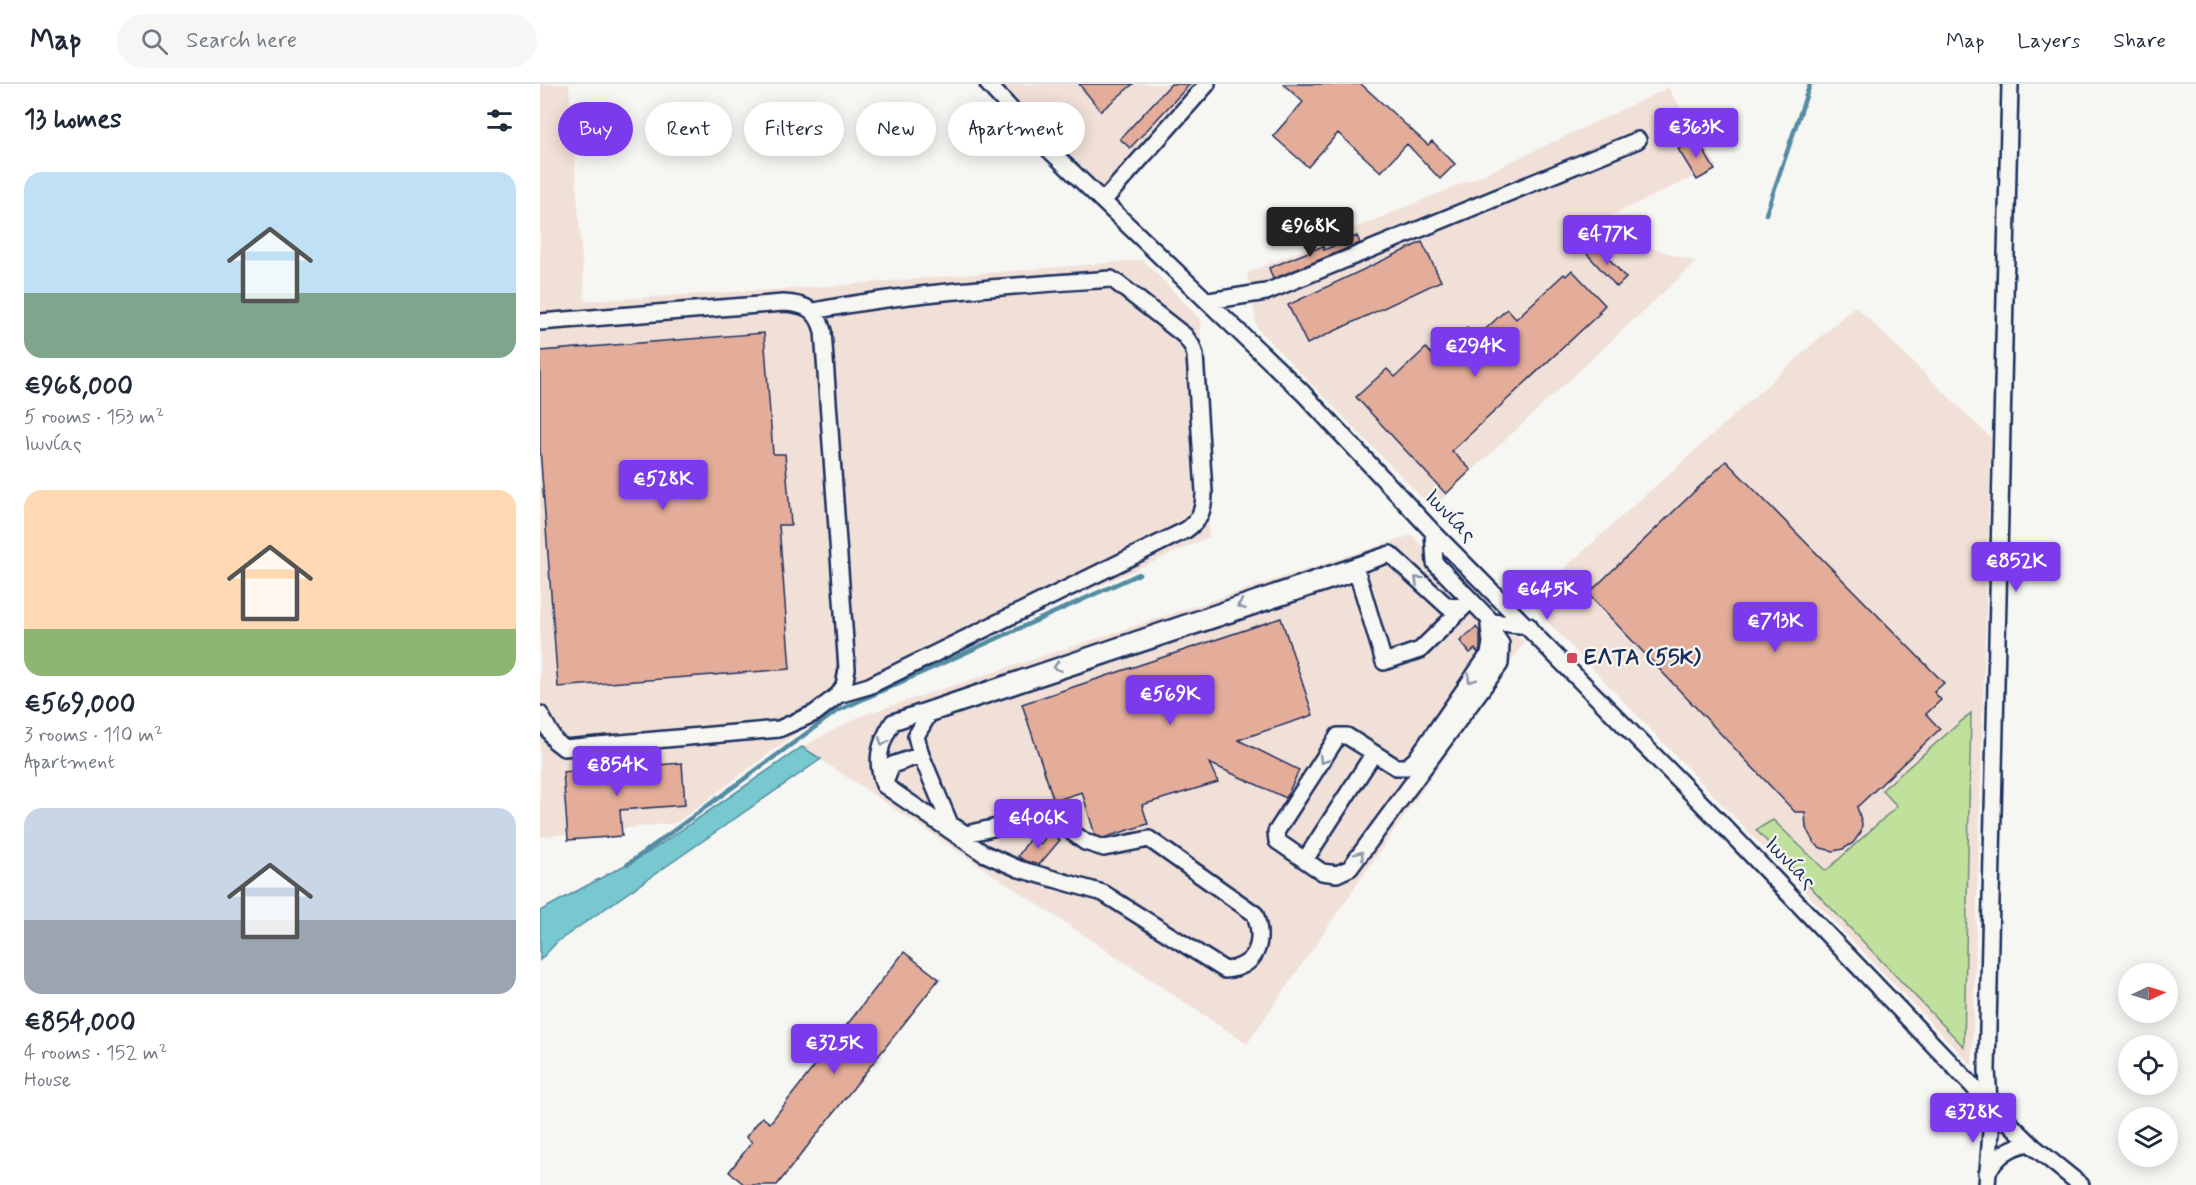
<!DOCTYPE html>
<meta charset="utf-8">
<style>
:root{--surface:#fff;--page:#f6f6f7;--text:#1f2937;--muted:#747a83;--line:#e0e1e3;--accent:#7c3aed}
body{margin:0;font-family:Mynerve,sans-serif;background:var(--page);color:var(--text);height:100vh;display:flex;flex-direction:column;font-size:22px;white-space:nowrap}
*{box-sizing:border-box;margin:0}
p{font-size:20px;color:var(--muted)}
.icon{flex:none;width:33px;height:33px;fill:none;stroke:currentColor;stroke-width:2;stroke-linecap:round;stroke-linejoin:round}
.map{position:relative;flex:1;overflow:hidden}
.drawer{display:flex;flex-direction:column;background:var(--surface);width:540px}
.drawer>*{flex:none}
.banner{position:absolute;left:18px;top:18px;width:570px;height:54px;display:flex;gap:12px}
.needle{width:39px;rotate:86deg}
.tools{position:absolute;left:1578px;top:879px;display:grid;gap:12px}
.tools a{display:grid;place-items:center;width:60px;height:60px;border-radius:50%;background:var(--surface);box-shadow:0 3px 15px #0003;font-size:30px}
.price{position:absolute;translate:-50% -51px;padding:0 14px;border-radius:6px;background:var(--accent);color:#fff;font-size:20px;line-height:39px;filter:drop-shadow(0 2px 3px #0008)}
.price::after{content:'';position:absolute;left:50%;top:36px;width:18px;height:14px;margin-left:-9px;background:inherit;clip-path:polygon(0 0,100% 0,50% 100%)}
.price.active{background:#222;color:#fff}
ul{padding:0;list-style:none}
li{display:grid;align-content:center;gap:12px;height:318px;padding:0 24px}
li span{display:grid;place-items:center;height:186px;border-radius:18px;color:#555}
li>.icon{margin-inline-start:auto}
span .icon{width:108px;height:108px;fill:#fffc;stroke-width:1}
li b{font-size:26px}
h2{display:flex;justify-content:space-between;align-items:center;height:72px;padding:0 24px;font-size:26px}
.tag{padding:0 21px;border-radius:27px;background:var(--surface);box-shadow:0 3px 15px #0003;font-size:21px;line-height:54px}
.tag.active{background:var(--accent);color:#fff}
header{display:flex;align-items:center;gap:36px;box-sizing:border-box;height:84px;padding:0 30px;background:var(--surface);border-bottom:2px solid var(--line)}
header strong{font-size:28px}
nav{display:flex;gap:33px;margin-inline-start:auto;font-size:21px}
.search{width:420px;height:54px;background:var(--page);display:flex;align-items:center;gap:15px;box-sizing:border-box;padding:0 21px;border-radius:33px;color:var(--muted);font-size:22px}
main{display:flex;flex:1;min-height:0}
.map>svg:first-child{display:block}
.built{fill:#f1e0d8}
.green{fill:#bfe19b;stroke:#6d887c;stroke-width:1.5}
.water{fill:#77c8cf;stroke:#528ba2;stroke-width:1.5}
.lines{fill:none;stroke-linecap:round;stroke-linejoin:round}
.stream{stroke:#528ba2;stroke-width:4.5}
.building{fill:#e4ad9a;stroke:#1b2f5e;stroke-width:1.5}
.minor-casing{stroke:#1b2f5e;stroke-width:20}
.minor{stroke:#f6f6f2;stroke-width:15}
.oneway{stroke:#8892a8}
.poi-dot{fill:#d1495b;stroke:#f6f6f2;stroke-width:2}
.labels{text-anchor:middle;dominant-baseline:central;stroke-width:4.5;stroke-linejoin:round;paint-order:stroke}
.street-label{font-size:22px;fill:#1b2f5e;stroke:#f6f6f2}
.poi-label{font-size:22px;font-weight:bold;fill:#1b2f5e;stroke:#f6f6f2;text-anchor:start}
</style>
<header>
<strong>Map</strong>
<div class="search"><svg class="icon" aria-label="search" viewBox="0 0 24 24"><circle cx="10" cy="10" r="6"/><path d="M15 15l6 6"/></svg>Search here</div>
<nav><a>Map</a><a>Layers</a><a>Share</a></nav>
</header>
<main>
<section class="drawer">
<h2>13 homes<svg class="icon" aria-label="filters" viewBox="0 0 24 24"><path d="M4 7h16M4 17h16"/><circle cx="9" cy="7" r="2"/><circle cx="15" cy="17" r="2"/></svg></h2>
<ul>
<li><span style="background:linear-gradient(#bfe0f5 65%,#7fa58c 0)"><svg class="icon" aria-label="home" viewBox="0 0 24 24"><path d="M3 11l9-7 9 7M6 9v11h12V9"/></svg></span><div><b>€968,000</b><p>5 rooms · 153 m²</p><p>Ιωνίας</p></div></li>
<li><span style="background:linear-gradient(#ffd9b3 75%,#8fb573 0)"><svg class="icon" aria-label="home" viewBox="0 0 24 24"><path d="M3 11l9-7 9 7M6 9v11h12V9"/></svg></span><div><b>€569,000</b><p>3 rooms · 110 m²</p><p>Apartment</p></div></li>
<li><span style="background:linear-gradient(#c9d6e8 60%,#9aa5b1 0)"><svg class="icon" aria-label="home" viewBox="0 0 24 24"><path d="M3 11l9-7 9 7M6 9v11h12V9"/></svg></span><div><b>€854,000</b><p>4 rooms · 152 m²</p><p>House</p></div></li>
</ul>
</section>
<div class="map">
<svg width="1656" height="1101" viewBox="0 0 1656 1101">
<rect width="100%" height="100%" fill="#f6f6f2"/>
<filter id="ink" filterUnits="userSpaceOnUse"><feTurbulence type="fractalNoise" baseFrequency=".0167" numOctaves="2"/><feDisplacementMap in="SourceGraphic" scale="12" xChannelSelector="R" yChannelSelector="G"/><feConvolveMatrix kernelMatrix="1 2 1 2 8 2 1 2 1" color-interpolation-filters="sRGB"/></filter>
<g filter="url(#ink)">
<path class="built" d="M 0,0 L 29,0 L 45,217 L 279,203 L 603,176 L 660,235 L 669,453 L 297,619 L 136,739 L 0,753 Z
M 461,0 L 654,0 L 562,103 Z
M 1128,4 L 1177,82 L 1047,143 L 1156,178 L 892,424 L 717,244 L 707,189 L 945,90 Z
M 1315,222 L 1451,354 L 1432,982 L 988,517 Z
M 872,451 L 956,543 L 985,557 L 707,960 L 262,663 L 323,631 Z"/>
<path class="green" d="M 1431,629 L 1424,963 L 1216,746 L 1233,736 L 1286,787 L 1357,722 L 1342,706 Z"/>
<path class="water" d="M 262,663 L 281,675 L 17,858 L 0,876 L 0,827 L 109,768 Z"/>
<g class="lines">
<path class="stream" d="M 1226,130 L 1270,0
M 88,780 L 297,627 L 599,490"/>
</g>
<path class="building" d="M 539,0 L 593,0 L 561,27 Z
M 631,0 L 650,0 L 590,64 L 580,55 Z
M 743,0 L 821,0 L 888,61 L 892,57 L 915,80 L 900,95 L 867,60 L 841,88 L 798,49 L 768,83 L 733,52 L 763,18 Z
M 1156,54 L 1175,86 L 1157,96 L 1138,65 Z
M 817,152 L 820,159 L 733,195 L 729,184 L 783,162 L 784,166 Z
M 882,158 L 901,197 L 767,260 L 748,221 Z
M 1057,161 L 1086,194 L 1077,203 L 1047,170 Z
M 1032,186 L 1065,221 L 1058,228 L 1060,229 L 912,367 L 931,386 L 906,410 L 816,313 L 847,285 L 855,293 L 886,264 L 895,274 L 927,244 L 936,254 L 967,225 L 976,235 L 1024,190 L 1026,192 Z
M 224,249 L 233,370 L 245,370 L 251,441 L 239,441 L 250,585 L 18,603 L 0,365 L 0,267 Z
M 1186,377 L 1404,599 L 1394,608 L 1401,616 L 1386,630 L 1400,645 L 1317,723 L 1322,739 L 1321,748 L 1313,759 L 1303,765 L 1293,767 L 1281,764 L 1274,759 L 1266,744 L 1265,728 L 1255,728 L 1048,510 Z
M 741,534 L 773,631 L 698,656 L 759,686 L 746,714 L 669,679 L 678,698 L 602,721 L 608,740 L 563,754 L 555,751 L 542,708 L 514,717 L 482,620 Z
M 936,543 L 940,548 L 940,566 L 938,569 L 935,565 L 930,569 L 920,557 Z
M 142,679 L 145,721 L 80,726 L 82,752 L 28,756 L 23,688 Z
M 508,749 L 520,756 L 499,781 L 485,777 L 478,772 L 491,753 L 501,760 Z
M 364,868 L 399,895 L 237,1101 L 205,1101 L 189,1088 L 212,1058 L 206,1053 L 222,1033 L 230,1039 Z"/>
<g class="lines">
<defs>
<path id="minor" d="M 448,0 L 500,57 L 763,309 L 893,448 L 1174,732 L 1449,1019 L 1494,1063 L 1541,1101
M 564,116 L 667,0
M 669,217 L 726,208 L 1098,56
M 274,227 C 371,208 472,202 571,195 L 576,198 L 645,252 L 652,262 L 655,271 L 664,408 C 664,426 660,436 646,446 L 329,602 L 298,611
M 0,238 L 243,219 C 265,220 277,225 283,247 L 307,585 L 304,602 L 298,611 L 275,629 L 239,645 L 24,664 L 15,657 L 0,630
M 893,448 L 895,479 L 952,538 L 989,542
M 926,521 L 908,523 L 850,470 L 353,638 C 339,660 335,677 344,701 L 443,769 L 479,785 L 563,809 L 685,886 C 717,883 725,859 715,830 L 609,755 L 564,764 L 545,758 L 520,739 L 497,734 L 426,750 L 410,740 L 381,671 L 376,652 L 389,630 L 817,488 L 844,578 L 880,566 L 931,516
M 949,542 L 961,560 L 960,580 L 810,784 L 797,790 L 782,788 L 737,757 L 736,748 L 798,652 L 807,652 L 856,683 L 867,683 L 876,675 L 949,570 L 951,559 L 949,542 L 952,538
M 344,701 L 352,681 L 381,671
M 765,776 L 834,669
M 1447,1089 C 1458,1071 1469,1063 1490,1059
M 1447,1101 L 1451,1048 L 1447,986 L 1470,0"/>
</defs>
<use href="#minor" class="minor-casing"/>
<use href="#minor" class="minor"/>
</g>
<defs><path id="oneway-chevron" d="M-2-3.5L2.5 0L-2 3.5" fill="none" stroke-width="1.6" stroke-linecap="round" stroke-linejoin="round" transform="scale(1.5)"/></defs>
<g class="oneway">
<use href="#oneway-chevron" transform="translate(878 496) rotate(-138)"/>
<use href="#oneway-chevron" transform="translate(701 521) rotate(161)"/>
<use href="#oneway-chevron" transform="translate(517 583) rotate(161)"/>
<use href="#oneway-chevron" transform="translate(931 595) rotate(125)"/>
<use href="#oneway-chevron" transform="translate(343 658) rotate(111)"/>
<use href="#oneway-chevron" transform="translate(783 676) rotate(123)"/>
<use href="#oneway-chevron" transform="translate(820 771) rotate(-54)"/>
</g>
</g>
<rect class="poi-dot" x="1026" y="568" width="12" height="12" rx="3"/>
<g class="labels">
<g class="street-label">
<text transform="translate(910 432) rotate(46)">Ιωνίας</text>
<text transform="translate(1250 779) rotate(46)">Ιωνίας</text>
</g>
<g class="poi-label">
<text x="1044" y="574">ΕΛΤΑ (55Κ)</text>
</g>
</g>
</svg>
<div class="tools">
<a><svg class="needle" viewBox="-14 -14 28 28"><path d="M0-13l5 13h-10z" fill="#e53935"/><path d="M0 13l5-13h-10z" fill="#747a83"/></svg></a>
<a><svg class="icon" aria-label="locate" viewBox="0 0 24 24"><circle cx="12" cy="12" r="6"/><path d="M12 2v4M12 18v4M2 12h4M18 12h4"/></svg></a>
<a><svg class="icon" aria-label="layers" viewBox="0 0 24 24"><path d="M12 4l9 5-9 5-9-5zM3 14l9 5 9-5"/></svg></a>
</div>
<b class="price" style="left:1156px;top:75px">€363K</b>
<b class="price active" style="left:770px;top:174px">€968K</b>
<b class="price" style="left:1067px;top:182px">€477K</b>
<b class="price" style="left:935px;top:294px">€294K</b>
<b class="price" style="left:123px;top:427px">€528K</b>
<b class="price" style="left:1476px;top:509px">€852K</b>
<b class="price" style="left:1007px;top:537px">€645K</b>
<b class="price" style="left:1235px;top:569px">€713K</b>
<b class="price" style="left:630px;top:642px">€569K</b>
<b class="price" style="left:77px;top:713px">€854K</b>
<b class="price" style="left:498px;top:766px">€406K</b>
<b class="price" style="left:294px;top:991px">€325K</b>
<b class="price" style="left:1433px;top:1060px">€328K</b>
<div class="banner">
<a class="tag active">Buy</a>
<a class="tag">Rent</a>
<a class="tag">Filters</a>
<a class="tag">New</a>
<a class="tag">Apartment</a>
</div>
</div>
</main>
